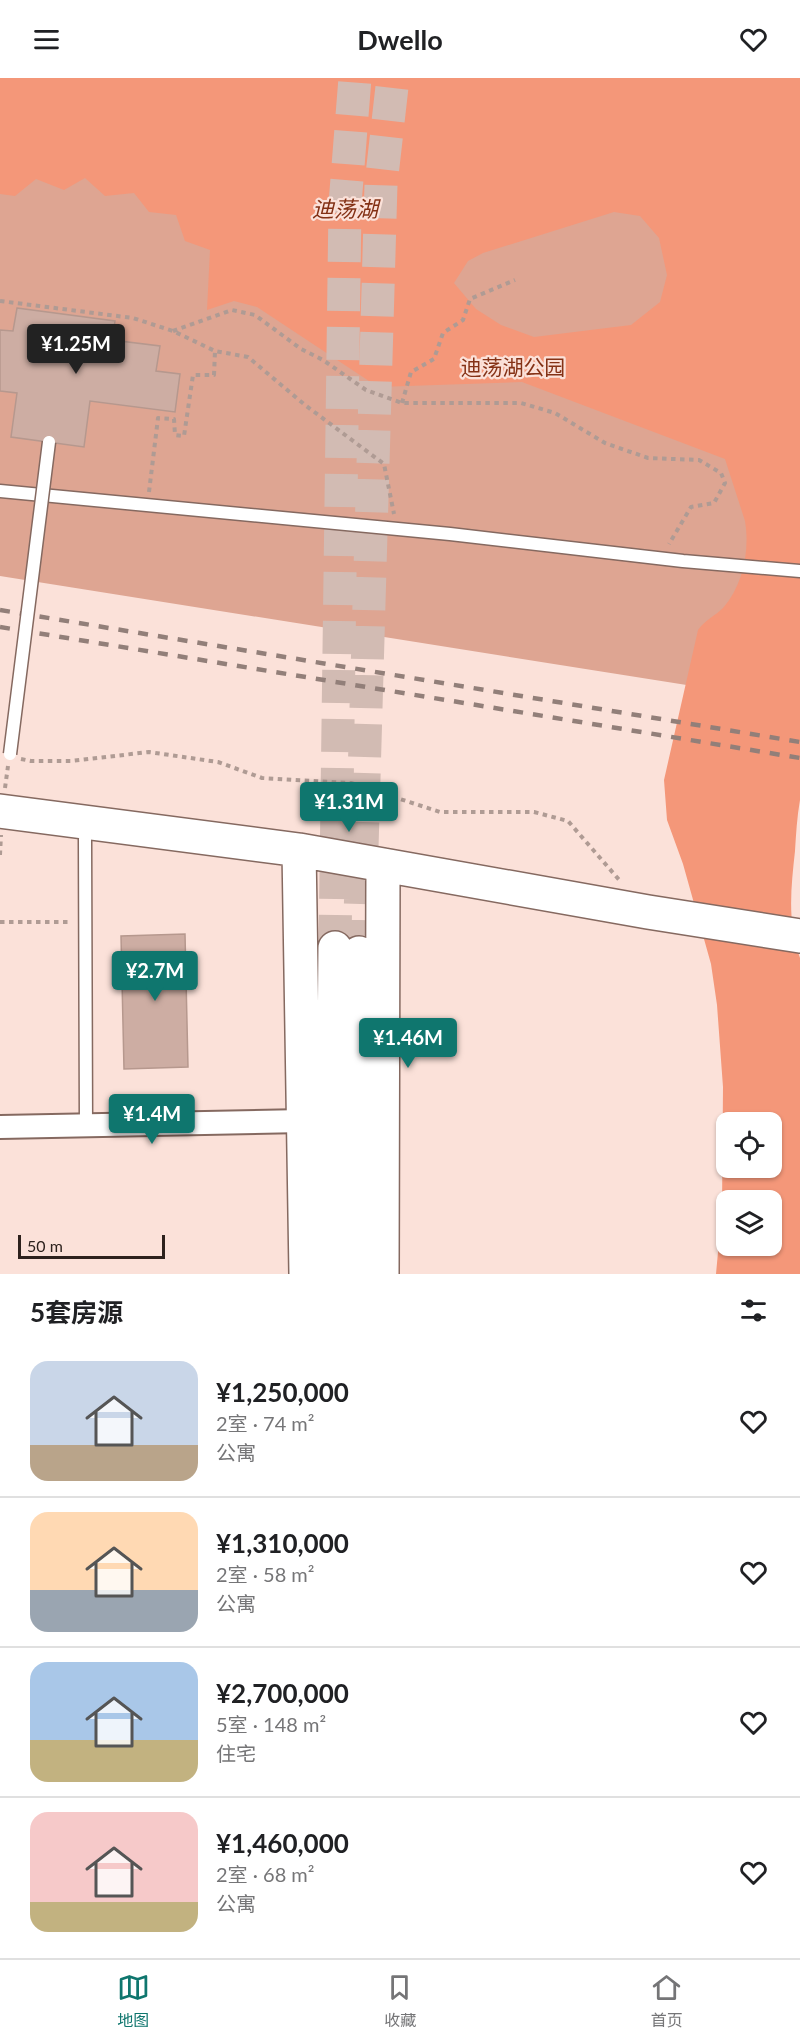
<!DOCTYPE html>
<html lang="zh">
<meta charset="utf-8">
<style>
:root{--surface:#fff;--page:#f6f6f6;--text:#202124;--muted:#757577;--line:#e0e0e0;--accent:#0f766e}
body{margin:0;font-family:Lato,"Noto Sans SC",sans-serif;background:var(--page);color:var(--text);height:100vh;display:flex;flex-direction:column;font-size:22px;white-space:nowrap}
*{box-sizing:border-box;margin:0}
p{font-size:20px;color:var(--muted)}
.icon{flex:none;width:33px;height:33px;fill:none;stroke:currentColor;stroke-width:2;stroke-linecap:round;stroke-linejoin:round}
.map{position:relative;height:1196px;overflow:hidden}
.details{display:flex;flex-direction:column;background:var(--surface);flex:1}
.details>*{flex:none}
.tools{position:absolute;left:716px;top:1034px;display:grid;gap:12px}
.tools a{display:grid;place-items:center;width:66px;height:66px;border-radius:12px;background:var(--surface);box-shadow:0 2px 4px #0004;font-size:30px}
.scale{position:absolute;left:18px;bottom:15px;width:147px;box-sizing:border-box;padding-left:6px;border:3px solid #2d211d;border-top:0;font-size:16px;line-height:21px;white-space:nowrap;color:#2d211d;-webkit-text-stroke:4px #fbe1d9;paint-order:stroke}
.price{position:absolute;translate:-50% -51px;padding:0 14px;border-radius:6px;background:var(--accent);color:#fff;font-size:20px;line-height:39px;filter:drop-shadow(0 2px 3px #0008)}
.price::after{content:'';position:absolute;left:50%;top:36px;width:18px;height:14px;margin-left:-9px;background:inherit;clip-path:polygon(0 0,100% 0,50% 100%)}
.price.current{background:#222;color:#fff}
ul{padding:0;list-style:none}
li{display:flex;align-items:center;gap:18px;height:150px;padding:0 30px}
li+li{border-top:2px solid var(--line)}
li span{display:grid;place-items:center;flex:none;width:168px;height:120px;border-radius:18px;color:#555}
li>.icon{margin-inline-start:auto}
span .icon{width:72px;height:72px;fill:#fffc;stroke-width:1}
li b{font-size:26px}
h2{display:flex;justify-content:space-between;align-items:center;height:72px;padding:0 30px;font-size:26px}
header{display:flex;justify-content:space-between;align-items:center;height:78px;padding:0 30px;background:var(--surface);font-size:27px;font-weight:700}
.tab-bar{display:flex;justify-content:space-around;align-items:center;height:84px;border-top:2px solid var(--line);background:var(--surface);font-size:16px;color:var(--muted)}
.tab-bar a{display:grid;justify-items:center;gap:3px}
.tab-bar .current{color:var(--accent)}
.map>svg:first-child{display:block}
.green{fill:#dea592}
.water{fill:#f49779;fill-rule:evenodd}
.building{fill:#cdada3;stroke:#b6988e;stroke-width:1.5}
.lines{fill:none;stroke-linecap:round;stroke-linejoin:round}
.secondary-tunnel{stroke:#d2bbb3;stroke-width:33;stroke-dasharray:33 16;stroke-linecap:butt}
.service-casing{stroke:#856960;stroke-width:15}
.minor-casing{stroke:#856960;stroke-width:26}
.secondary-casing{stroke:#856960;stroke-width:36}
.path{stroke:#af9b94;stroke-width:4;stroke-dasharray:4.5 4.5;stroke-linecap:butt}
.service{stroke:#fff;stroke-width:12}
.minor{stroke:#fff;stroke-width:22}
.secondary{stroke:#fff;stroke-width:33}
.rail{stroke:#927f79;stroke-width:4.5;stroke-dasharray:10 10;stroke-linecap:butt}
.service-bridge-casing{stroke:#856960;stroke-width:15;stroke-linecap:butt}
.service-bridge{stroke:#fff;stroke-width:12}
.labels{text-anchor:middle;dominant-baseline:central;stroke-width:4.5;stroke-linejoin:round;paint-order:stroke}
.park-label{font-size:21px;fill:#853216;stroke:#fbe1d9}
.water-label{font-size:22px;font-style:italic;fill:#833014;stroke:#fbe1d9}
</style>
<header><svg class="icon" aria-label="menu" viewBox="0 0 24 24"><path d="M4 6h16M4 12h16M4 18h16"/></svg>Dwello<svg class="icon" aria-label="heart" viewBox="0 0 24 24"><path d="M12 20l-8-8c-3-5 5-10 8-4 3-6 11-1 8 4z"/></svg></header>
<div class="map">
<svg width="800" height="1196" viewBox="0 0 800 1196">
<rect width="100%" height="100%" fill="#fbe1d9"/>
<path class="green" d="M 0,0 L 800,0 L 800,625 L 0,498 Z"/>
<path class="water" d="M 0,0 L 800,0 L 800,722 C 797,739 796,756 795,773 C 791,810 787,844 800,880 L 800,1196 L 716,1196 L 722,1131 L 723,1009 L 717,927 L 711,886 L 683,786 L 667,742 L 664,702 L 698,552 C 705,542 715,538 723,530 C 743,507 750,473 745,443 L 725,381 L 522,304 L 378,309 L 257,229 L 234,223 L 207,232 L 210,172 L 185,163 L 176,137 L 149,134 L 134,115 L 105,118 L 85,100 L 64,112 L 36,101 L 15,118 L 0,116 ZM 614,134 L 640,138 L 659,160 L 667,197 L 660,224 L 631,247 L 534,259 L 501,247 L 476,231 L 454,205 L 468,183 L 483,175 ZM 726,1044 L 771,1044 L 771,1089 L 726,1089 ZM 726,1122 L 771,1122 L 771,1167 L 726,1167 Z"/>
<path class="building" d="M 17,230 L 115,243 L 112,262 L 160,268 L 156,293 L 180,296 L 175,334 L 90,323 L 84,369 L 11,359 L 17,315 L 0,313 L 0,252 L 13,253 Z
M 185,856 L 188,989 L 124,991 L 121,858 Z"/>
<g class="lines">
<path class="secondary-tunnel" d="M 335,870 L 345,126 L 355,0
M 359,875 L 381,106 L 393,0"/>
<defs>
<path id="service" d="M 0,413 L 450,456 L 683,483 L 800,493
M 85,761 L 86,1048"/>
<path id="minor" d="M 0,1049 L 303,1043"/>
<path id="secondary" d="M 0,733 L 299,772 L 648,834 L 800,858
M 299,772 L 306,1196
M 332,1196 L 335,870
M 355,1196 L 359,875
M 382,1196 L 383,787"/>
</defs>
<use href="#service" class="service-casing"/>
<use href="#minor" class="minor-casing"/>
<use href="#secondary" class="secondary-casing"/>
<path class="path" d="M 0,223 L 133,240 L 173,253 L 215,273 L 248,279 L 305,327 L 384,386 L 394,436
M 173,253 L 232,232 L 255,237 L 301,271 L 323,282 L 366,312 L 402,325 L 521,325 L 555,335 L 605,365 L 648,380 L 699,382 L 721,395 L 725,405 L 714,425 L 691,429 L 669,466
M 402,325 L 411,294 L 434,281 L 443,255 L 463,242 L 470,221 L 515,202
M 149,414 L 158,340 L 174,341 L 175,357 L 184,358 L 193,297 L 214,297 L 215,273
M 21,681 L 31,683 L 71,683 L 149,674 L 218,684 L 262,700 L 351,705 L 440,734 L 534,734 L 568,743 L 621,804
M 5,710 L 8,688
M 0,777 L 1,757
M 0,844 L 70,844"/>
<use href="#service" class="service"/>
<use href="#minor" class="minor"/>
<use href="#secondary" class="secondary"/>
<path class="rail" d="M 0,532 L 800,664
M 0,549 L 800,680"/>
<defs>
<path id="service-bridge" d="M 10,676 L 49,364"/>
</defs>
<use href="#service-bridge" class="service-bridge-casing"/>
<use href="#service-bridge" class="service-bridge"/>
</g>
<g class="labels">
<g class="park-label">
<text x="513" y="288">迪荡湖公园</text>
</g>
<g class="water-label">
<text x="345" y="130">迪荡湖</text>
</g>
</g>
</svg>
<div class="tools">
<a><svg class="icon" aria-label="locate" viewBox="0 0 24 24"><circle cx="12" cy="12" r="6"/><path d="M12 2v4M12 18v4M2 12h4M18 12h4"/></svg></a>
<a><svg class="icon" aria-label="layers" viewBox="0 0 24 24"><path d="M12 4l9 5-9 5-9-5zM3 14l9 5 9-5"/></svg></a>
</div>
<div class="scale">50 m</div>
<b class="price current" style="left:76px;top:297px">¥1.25M</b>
<b class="price" style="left:349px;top:755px">¥1.31M</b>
<b class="price" style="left:155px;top:924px">¥2.7M</b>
<b class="price" style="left:408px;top:991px">¥1.46M</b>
<b class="price" style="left:152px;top:1067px">¥1.4M</b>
</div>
<section class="details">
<h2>5套房源<svg class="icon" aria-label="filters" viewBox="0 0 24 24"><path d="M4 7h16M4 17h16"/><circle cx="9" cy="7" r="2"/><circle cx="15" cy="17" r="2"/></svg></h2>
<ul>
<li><span style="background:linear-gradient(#c9d6e8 70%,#b9a48a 0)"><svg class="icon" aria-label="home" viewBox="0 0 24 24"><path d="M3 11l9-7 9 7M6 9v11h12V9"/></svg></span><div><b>¥1,250,000</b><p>2室 · 74 m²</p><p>公寓</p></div><svg class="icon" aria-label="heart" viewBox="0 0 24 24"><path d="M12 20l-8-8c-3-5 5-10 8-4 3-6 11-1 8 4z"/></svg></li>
<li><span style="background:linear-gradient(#ffd9b3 65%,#9aa5b1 0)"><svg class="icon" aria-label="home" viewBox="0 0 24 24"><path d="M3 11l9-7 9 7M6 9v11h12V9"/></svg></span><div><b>¥1,310,000</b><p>2室 · 58 m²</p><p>公寓</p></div><svg class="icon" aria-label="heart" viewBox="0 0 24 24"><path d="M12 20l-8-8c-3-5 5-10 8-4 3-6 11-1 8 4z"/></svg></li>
<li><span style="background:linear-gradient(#a9c7e8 65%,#c2b280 0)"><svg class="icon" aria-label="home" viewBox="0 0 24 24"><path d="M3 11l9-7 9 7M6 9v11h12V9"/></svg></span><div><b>¥2,700,000</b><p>5室 · 148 m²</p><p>住宅</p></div><svg class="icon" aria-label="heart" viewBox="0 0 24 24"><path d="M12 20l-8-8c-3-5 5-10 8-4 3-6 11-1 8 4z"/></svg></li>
<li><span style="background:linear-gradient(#f6c9c9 75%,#c2b280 0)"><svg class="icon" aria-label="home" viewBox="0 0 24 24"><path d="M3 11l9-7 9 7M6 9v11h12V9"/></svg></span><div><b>¥1,460,000</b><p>2室 · 68 m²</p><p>公寓</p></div><svg class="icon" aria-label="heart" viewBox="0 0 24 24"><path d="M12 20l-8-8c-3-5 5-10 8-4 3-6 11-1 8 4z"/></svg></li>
</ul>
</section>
<nav class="tab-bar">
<a class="current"><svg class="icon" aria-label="map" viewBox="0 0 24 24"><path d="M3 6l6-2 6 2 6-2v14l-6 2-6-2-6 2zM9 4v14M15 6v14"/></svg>地图</a>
<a><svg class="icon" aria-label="saved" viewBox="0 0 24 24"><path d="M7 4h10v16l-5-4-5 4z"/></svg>收藏</a>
<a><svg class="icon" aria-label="home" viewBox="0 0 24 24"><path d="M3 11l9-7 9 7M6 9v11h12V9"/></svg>首页</a>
</nav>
